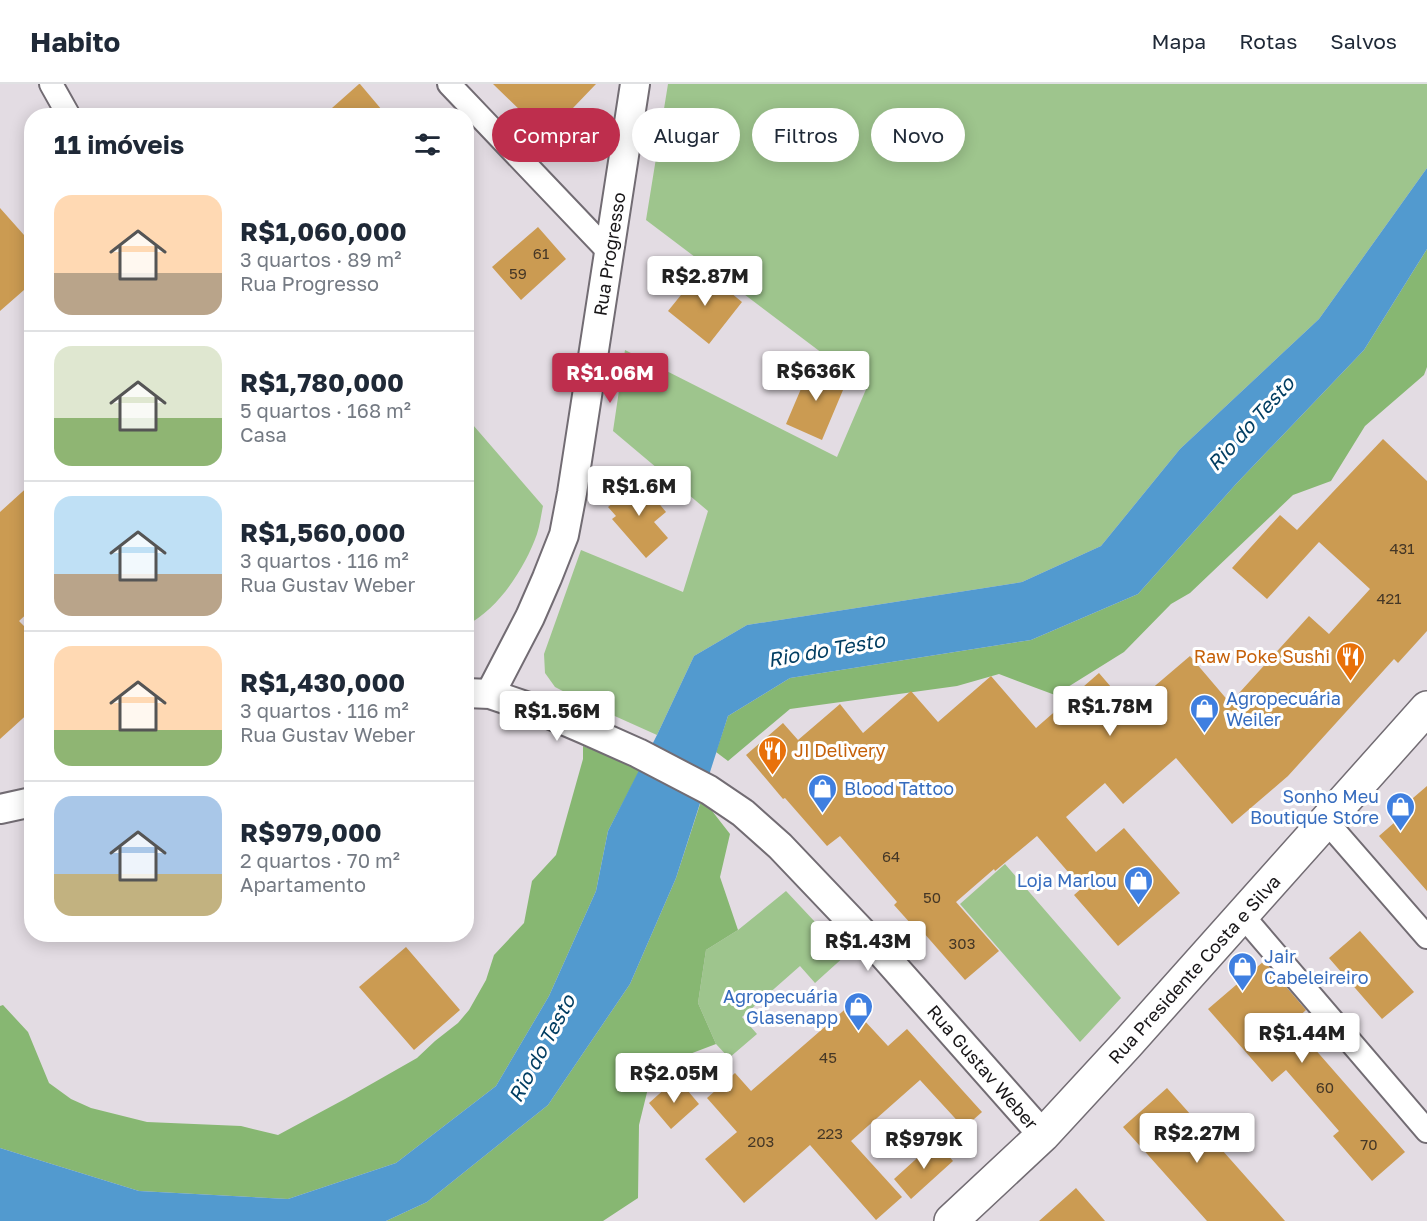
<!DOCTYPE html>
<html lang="pt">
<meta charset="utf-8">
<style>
:root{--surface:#fff;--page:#f2f2f3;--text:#1f2937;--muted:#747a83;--line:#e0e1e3;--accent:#be2e4d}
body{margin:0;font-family:"Golos Text",sans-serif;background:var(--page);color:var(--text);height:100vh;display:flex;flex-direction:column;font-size:22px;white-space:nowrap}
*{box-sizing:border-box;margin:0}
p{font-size:20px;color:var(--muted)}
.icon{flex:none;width:33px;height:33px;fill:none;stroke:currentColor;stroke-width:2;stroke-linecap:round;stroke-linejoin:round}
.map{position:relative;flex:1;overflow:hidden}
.panel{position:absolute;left:24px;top:24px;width:450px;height:834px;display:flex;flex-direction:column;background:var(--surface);border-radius:24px;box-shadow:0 3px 15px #0003}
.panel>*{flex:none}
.banner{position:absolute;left:492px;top:24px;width:570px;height:54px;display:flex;gap:12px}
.price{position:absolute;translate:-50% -51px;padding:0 14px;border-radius:6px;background:#fff;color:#222;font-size:20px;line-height:39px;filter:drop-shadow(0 2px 3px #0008)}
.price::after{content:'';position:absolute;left:50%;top:36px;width:18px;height:14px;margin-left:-9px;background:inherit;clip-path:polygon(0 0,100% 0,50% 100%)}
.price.current{background:var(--accent);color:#fff}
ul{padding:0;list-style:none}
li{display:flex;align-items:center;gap:18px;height:150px;padding:0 30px}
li+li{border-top:2px solid var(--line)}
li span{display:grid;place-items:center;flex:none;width:168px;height:120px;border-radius:18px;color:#555}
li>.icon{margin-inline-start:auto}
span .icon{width:72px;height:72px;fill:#fffc;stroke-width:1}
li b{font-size:26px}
h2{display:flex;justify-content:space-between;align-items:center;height:72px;padding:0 30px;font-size:26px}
.chip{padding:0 21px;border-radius:27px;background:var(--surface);box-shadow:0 3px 15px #0003;font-size:21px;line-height:54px}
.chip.current{background:var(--accent);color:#fff}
header{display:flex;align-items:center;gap:36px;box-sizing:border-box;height:84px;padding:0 30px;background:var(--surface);border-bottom:2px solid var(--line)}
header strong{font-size:28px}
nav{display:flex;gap:33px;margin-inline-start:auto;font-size:21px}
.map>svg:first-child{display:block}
.green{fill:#9ec58d}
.forest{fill:#87b772}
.water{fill:#529acf}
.building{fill:#cb9b52}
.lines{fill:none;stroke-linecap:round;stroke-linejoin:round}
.minor-casing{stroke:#726c73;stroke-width:26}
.tertiary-casing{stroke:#726c73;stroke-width:32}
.primary-casing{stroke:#726c73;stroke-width:36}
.minor{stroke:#fff;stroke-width:22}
.tertiary{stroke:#fff;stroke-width:28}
.primary{stroke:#fff;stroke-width:33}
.labels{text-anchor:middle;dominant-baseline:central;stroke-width:6;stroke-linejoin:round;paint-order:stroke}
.number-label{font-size:15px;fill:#453726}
.street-label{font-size:18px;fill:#181618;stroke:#fff}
.food-label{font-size:18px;fill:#c56008;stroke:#fff;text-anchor:end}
.shop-label{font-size:18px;fill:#366cbe;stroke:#fff;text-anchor:start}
.water-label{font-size:20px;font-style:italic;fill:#023e62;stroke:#fff}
</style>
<header>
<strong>Habito</strong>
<nav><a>Mapa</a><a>Rotas</a><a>Salvos</a></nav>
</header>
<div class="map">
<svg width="1427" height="1137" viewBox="0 0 1427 1137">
<rect width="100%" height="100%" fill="#e3dce3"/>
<path class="green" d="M 668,0 L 1427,0 L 1427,84 L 1319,235 L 1180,365 L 1101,462 L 1022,498 L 747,541 L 694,572 L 657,651 L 588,620 L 555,603 L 545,589 L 544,570 L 581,466 L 683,508 L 708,427 L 613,347 L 625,266 L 837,373 L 867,303 L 646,136 Z
M 467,334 L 543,422 C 541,431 540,441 537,450 C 525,484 499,524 467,541 Z
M 1005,780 L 1121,914 L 1080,958 L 960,820 Z
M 786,807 L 846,871 L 815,899 L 800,882 L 742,933 L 757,950 L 729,974 L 716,960 L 698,919 L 706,866 L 738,846 Z"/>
<path class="forest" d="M 1427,165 L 1427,283 L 1424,291 L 1365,342 L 1331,397 L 1293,411 L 1190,509 L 1171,520 L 1124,568 L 1055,611 L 999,590 L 957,602 L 790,625 L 728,677 L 716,668 L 728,632 L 790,594 L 1031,556 L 1138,510 L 1236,400 L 1364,266 Z
M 583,662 L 641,684 L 608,747 L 596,807 L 549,912 L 496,1002 L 396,1079 L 288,1115 L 139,1107 L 0,1064 L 0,922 L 3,921 L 28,948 L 49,999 L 71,1015 L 91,1024 L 147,1038 L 241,1042 L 278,1051 L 345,1015 L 417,974 L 435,957 L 458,939 L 469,926 L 486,896 L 494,871 L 524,839 L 532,797 L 556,771 L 583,675 Z
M 702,714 L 730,750 L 720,793 L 738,846 L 706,866 L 698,919 L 716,960 L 653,984 L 639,1041 L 638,1114 L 603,1137 L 386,1137 L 427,1118 L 548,1021 L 630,900 L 676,794 Z"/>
<path class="water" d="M 1427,84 L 1427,165 L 1364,266 L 1236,400 L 1138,510 L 1031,556 L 790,594 L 728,632 L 676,794 L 630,900 L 548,1021 L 427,1118 L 386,1137 L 0,1137 L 0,1064 L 139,1107 L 288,1115 L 396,1079 L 496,1002 L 549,912 L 596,807 L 608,747 L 657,651 L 694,572 L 747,541 L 1022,498 L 1101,462 L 1180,365 L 1319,235 Z"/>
<path class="building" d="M 360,0 L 387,32 L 323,32 L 359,0 Z
M 493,0 L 596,0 L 549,49 L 527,28 L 525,31 Z
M 0,124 L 32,160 L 32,199 L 0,227 Z
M 538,143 L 566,175 L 521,216 L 492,183 Z
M 702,185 L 742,218 L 709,260 L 668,227 Z
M 812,279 L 842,292 L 837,303 L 843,306 L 822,356 L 786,340 Z
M 1383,355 L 1427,397 L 1427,547 L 1398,579 L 1394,575 L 1288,692 L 1232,740 L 1176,674 L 1123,720 L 1105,699 L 1066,733 L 1096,768 L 1124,744 L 1180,809 L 1118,862 L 1074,811 L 1082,804 L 1037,752 L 995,787 L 994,785 L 956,818 L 999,867 L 965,896 L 923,848 L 920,850 L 894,821 L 897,818 L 840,752 L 827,762 L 785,714 L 783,715 L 746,671 L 783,639 L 798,656 L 840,620 L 863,649 L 911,607 L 938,638 L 991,592 L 1036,644 L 1099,589 L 1129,624 L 1190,572 L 1230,619 L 1309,532 L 1329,550 L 1370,505 L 1319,458 L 1267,515 L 1232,484 L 1280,431 L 1297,446 Z
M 637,393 L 666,428 L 654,438 L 668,454 L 646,474 L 612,435 L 616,432 L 608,423 L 613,419 L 610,417 Z
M 32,399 L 32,525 L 19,537 L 32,550 L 32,626 L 0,655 L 0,428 Z
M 1427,702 L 1427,807 L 1379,752 L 1403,731 L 1399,726 Z
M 1360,847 L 1414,908 L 1382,935 L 1329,874 Z
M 406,863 L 460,926 L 414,966 L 359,903 Z
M 1264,877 L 1306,926 L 1292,939 L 1405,1068 L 1372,1097 L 1333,1052 L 1339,1047 L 1286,986 L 1272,998 L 1208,925 Z
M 850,921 L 888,962 L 907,945 L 982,1028 L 964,1044 L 920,996 L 851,1057 L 902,1113 L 876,1136 L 810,1061 L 744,1119 L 705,1075 L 737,1048 L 707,1014 L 735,989 L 751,1007 Z
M 677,994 L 699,1020 L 671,1045 L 649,1019 Z
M 1167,1004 L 1285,1137 L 1207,1137 L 1123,1043 Z
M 936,1057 L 953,1077 L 911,1115 L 894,1095 Z
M 1076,1104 L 1105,1137 L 1039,1137 Z"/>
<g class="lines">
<defs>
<path id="minor" d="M 51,0 L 69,32
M 449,0 L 610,169
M 1326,737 L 1427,853
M 1242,831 L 1427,1047"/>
<path id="tertiary" d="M 466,609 L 490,610 L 549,630 L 584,645 L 638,669 L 709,706 L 743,729 L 780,762 L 880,867 L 1043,1051
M 490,610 L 530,533 L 547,494 L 564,451 L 572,409 L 635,0
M 0,725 L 32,718"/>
<path id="primary" d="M 951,1137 L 1043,1051 L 1127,960 L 1427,624"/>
</defs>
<use href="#minor" class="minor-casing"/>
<use href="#tertiary" class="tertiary-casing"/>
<use href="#primary" class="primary-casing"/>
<use href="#minor" class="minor"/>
<use href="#tertiary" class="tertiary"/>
<use href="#primary" class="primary"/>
</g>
<defs>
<symbol id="restaurant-pin" viewBox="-11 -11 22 30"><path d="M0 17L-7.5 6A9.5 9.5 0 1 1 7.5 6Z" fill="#e8710a" stroke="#fff"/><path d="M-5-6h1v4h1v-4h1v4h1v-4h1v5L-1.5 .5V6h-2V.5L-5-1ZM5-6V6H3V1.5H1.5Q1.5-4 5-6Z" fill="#fff"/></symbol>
<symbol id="shop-pin" viewBox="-11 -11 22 30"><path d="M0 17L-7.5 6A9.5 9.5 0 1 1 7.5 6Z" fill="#3f7fe0" stroke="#fff"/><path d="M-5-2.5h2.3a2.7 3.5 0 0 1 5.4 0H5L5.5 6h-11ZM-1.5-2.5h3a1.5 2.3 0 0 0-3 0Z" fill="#fff"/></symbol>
</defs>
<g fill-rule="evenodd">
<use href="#restaurant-pin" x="1334" y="556" width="33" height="45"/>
<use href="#shop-pin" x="1188" y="608" width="33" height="45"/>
<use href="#restaurant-pin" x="756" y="650" width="33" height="45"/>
<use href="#shop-pin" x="806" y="688" width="33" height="45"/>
<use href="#shop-pin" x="1384" y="706" width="33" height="45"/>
<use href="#shop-pin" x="1122" y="780" width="33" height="45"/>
<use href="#shop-pin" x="1226" y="866" width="33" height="45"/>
<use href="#shop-pin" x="842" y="906" width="33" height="45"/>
</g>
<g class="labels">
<g class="number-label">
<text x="541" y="169">61</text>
<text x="518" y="189">59</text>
<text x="1402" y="464">431</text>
<text x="1389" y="514">421</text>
<text x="891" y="772">64</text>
<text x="932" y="813">50</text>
<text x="962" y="859">303</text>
<text x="828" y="973">45</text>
<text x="1325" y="1003">60</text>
<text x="830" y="1049">223</text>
<text x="761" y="1057">203</text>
<text x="1369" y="1060">70</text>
</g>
<g class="street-label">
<text transform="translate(609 170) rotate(-81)">Rua Progresso</text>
<text transform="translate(1194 885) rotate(-48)">Rua Presidente Costa e Silva</text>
<text transform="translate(983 983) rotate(49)">Rua Gustav Weber</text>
</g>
<g class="food-label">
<text x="1330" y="572">Raw Poke Sushi</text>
<text x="794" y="666" text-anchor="start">JI Delivery</text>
</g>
<g class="shop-label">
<text x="1226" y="614">Agropecuária<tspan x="1226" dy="21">Weiler</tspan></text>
<text x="844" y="704">Blood Tattoo</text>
<text x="1379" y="712" text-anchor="end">Sonho Meu<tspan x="1379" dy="21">Boutique Store</tspan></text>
<text x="1117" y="796" text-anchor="end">Loja Marlou</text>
<text x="1264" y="872">Jair<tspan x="1264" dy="21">Cabeleireiro</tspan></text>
<text x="838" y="912" text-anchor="end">Agropecuária<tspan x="838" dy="21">Glasenapp</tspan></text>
</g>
<g class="water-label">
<text transform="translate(1250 339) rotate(-48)">Rio do Testo</text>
<text transform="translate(826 565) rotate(-10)">Rio do Testo</text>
<text transform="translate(541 964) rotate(-62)">Rio do Testo</text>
</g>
</g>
</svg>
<b class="price" style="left:705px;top:223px">R$2.87M</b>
<b class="price" style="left:816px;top:318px">R$636K</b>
<b class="price current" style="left:610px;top:320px">R$1.06M</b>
<b class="price" style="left:639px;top:433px">R$1.6M</b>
<b class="price" style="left:1110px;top:653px">R$1.78M</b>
<b class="price" style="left:557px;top:658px">R$1.56M</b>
<b class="price" style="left:868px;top:888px">R$1.43M</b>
<b class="price" style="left:1302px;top:980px">R$1.44M</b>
<b class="price" style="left:674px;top:1020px">R$2.05M</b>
<b class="price" style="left:1197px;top:1080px">R$2.27M</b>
<b class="price" style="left:924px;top:1086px">R$979K</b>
<div class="banner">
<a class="chip current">Comprar</a>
<a class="chip">Alugar</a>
<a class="chip">Filtros</a>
<a class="chip">Novo</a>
</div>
<section class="panel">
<h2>11 imóveis<svg class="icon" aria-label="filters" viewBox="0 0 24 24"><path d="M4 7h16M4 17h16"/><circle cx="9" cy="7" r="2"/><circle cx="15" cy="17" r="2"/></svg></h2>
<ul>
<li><span style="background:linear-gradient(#ffd9b3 65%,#b9a48a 0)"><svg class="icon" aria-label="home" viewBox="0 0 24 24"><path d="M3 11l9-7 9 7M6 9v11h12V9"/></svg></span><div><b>R$1,060,000</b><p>3 quartos · 89 m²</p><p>Rua Progresso</p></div></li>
<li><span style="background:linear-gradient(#dfe7d0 60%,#8fb573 0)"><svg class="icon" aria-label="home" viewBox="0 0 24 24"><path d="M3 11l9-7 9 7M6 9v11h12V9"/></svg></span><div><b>R$1,780,000</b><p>5 quartos · 168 m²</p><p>Casa</p></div></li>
<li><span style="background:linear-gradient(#bfe0f5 65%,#b9a48a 0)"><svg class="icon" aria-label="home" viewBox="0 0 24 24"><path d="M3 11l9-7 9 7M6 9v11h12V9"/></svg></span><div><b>R$1,560,000</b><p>3 quartos · 116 m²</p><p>Rua Gustav Weber</p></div></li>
<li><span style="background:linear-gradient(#ffd9b3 70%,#8fb573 0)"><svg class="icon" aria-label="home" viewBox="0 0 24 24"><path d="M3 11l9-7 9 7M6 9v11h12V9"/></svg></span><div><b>R$1,430,000</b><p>3 quartos · 116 m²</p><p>Rua Gustav Weber</p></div></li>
<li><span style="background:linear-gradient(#a9c7e8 65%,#c2b280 0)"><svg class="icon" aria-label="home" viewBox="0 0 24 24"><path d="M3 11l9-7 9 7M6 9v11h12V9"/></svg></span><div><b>R$979,000</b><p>2 quartos · 70 m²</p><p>Apartamento</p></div></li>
</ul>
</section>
</div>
